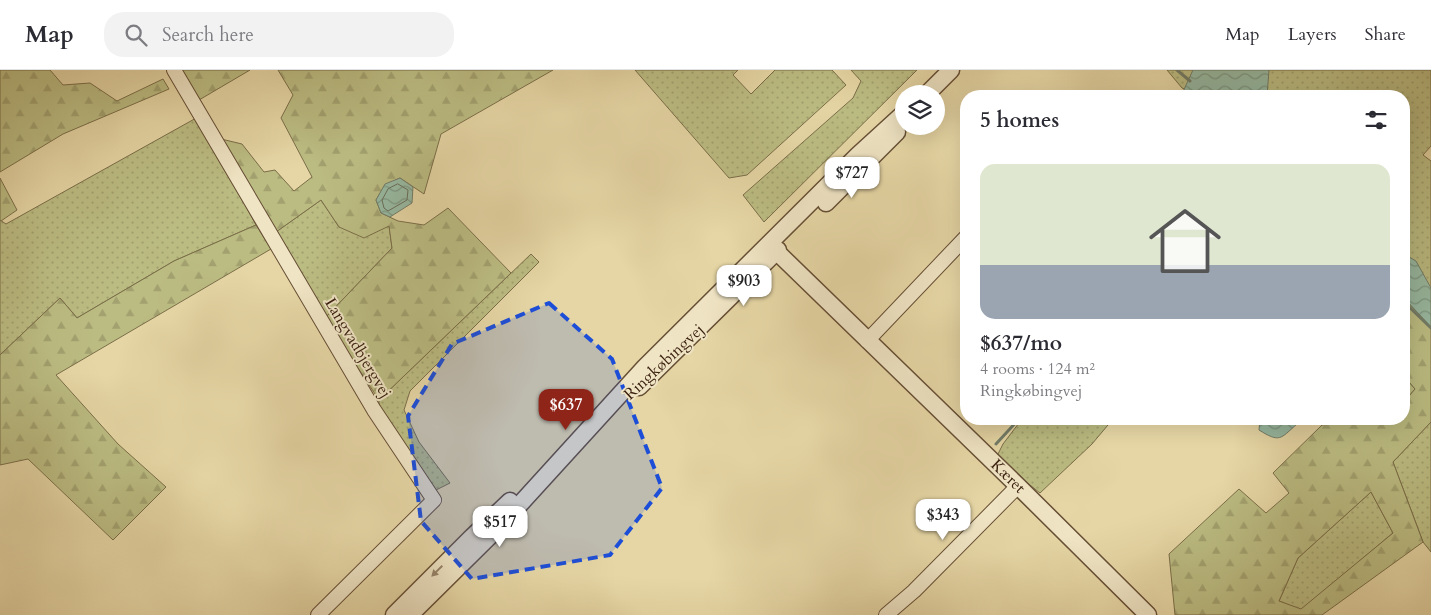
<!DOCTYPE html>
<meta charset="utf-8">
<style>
:root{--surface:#fff;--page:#f2f2f3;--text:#2b2b33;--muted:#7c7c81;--line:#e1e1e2;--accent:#8f2418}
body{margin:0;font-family:Cardo,serif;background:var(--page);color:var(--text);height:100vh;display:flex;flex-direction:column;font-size:19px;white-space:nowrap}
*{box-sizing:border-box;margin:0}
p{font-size:16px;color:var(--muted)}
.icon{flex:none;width:28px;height:28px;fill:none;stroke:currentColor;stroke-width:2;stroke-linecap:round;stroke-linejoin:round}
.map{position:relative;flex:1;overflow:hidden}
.details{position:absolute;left:960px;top:20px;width:450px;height:335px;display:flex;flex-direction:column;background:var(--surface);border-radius:20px;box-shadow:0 5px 20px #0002}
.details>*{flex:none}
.tools{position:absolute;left:895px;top:15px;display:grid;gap:10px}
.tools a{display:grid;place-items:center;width:50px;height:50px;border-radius:50%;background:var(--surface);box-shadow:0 5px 20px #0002;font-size:25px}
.price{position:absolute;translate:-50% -42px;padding:0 11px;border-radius:10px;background:#fff;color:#222;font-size:16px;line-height:32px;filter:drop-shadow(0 1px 2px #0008)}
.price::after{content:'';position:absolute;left:50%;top:30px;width:15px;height:11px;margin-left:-8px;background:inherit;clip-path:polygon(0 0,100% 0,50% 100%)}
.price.current{background:var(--accent);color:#fff}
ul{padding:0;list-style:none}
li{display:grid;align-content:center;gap:10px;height:265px;padding:0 20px}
li span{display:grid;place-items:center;height:155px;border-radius:15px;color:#555}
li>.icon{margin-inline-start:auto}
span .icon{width:90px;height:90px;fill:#fffc;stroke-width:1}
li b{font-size:21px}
h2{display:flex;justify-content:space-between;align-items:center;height:60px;padding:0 20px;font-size:21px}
header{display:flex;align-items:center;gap:30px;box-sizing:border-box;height:70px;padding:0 25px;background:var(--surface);border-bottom:1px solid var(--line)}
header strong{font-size:24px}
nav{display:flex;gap:28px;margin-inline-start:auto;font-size:18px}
.search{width:350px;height:45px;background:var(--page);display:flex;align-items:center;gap:12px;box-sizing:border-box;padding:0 18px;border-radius:20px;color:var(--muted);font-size:19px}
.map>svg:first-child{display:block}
.green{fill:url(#green-dots);stroke:#7b6e49}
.forest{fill:url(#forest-firs);stroke:#7b6e49;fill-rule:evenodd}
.water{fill:url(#water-waves);stroke:#727c68}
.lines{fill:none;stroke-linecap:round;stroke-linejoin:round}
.shore{stroke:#696d5a;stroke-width:1}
.stream{stroke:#727c68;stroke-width:3}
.minor-casing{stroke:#664e35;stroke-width:16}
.tertiary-casing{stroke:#664e35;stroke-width:19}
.minor{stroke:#efe4c4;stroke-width:14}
.tertiary{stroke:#efe4c4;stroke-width:16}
.oneway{fill:#95826a}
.marked{fill:#1d4ed8;fill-opacity:0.2;stroke:#1d4ed8;stroke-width:4;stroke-dasharray:10 6;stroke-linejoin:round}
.labels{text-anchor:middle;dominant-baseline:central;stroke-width:4;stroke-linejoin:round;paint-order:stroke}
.street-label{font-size:16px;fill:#3b2010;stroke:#efe4c4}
</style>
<header>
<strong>Map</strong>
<div class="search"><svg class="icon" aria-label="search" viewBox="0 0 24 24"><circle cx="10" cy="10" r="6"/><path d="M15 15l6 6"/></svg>Search here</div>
<nav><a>Map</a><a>Layers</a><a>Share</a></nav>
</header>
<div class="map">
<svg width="1431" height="545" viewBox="0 0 1431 545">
<defs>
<pattern id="green-dots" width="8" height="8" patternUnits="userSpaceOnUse" patternTransform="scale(1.25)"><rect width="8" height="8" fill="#bbbc82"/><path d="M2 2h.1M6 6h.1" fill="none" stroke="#a2a16f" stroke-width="1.8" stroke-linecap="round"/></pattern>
<pattern id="forest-firs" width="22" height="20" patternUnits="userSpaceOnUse" patternTransform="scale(1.25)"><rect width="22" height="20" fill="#bbbc82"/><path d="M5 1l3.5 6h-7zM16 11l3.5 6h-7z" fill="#a2a16f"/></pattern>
<pattern id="water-waves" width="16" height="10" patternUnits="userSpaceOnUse" patternTransform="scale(1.25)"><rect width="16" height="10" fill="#97baa3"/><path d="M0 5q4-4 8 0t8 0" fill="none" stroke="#7c9783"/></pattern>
</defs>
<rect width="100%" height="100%" fill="#e6d6a5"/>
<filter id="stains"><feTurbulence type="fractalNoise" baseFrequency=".004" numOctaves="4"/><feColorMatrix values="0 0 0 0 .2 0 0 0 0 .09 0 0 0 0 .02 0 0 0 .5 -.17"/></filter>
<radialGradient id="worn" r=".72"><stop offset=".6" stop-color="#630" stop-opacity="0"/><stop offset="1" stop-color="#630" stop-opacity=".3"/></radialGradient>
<path class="green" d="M 635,0 L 738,0 L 733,5 L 751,24 L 775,0 L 832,0 L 846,15 L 747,105 L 729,108 Z
M 851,0 L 917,0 L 764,152 L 743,125 L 853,28 L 861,11 Z
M 1167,0 L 1431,0 L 1431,76 L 1423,85 L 1431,91 L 1431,257 L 1404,228 L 1404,26 L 1189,26 L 1192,22 L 1182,18 Z
M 198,47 L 256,155 L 174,191 L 77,248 L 60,228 L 0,285 L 0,150 L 6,154 Z
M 321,130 L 339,157 L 389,155 L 392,178 L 325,248 L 276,162 Z
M 531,184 L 539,192 L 410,321 L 404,340 L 419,372 L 450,413 L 432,422 L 379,341 L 379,330 Z
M 1404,306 L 1415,319 L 1404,332 Z
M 1022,349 L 1113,349 L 1092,374 L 1040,423 L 996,388 L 1003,374 Z
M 1431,352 L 1431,482 L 1423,472 L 1393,392 Z
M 1371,422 L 1393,463 L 1301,540 L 1279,531 L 1298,488 Z"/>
<path class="forest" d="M 0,0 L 50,0 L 63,15 L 90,13 L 117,31 L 163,9 L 169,19 L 63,64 L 0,102 Z
M 182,0 L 250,0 L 199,30 Z
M 278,0 L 553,0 L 441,64 L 424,124 L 400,108 L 385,115 L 376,130 L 381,143 L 398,151 L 424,155 L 448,138 L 511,203 L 379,330 L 325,248 L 392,178 L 389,156 L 364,168 L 339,157 L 321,130 L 276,162 L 217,68 L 242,74 L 264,102 L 275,100 L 294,121 L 312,107 L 281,48 L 293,25 Z
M 0,108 L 17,140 L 1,151 L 0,150 Z
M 256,155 L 271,179 L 56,305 L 118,374 L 166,417 L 113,470 L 28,389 L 0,395 L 0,285 L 60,228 L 77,248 L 174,191 Z
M 1404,228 L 1431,257 L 1431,352 L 1393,392 L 1423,472 L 1322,545 L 1175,545 L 1169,484 L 1239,419 L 1266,443 L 1289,423 L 1273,403 L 1322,355 L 1358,349 L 1404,349 L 1404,332 L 1415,319 L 1404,306 ZM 1371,422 L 1393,463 L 1301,539 L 1279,531 L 1298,488 Z"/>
<path class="water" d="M 1193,0 L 1269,0 L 1267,26 L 1181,26 Z
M 400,108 L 413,117 L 412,133 L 390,147 L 381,143 L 376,130 L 385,114 Z
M 1404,184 L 1416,191 L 1431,218 L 1431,257 L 1404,228 Z
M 1260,349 L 1294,349 L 1297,354 C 1280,369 1280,373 1259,360 Z"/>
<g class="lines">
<path class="shore" d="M 398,114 L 408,120 L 407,130 L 388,141 L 384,138 L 382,130 L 388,119 Z"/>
<path class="stream" d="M 1177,0 L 1190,11
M 1177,26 L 1186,22
M 1404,232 L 1431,258
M 996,374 L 1019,349"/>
<defs>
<path id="minor" d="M 174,0 L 374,340 L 434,430 L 318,545
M 867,271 L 966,167
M 886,545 L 914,521 L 1018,416"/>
<g id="tertiary">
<path d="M 927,24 L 951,0"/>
<path d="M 826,133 L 897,62"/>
<path id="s1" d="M 777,182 L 1018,416 L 1148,545"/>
<path d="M 639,317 L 778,180"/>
<path d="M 394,545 L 472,467 L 510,431"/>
<path d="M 410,545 L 501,455 L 645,297 L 858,85 L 904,43"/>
</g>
</defs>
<use href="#minor" class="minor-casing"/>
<use href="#tertiary" class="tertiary-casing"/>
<use href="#minor" class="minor"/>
<use href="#tertiary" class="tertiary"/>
</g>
<defs><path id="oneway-solid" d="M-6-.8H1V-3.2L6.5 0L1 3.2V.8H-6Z" transform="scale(1.25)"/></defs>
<use class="oneway" href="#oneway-solid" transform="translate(437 501) rotate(135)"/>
<path class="marked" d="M 549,233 L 612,289 L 662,418 L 610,485 L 472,509 L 421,451 L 408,346 L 452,274 Z"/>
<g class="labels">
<g class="street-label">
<text transform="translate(358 278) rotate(59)">Langvadbjergvej</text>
<text transform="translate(664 292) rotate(-43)">Ringkøbingvej</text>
<text stroke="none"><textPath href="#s1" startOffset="322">Kæret</textPath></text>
</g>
</g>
<rect width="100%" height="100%" filter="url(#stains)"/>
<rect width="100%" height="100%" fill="url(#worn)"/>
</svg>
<div class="tools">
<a><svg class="icon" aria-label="layers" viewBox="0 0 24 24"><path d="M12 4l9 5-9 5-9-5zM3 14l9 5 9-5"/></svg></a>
</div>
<b class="price" style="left:852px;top:129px">$727</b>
<b class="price" style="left:744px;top:237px">$903</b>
<b class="price current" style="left:566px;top:361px">$637</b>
<b class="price" style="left:943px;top:471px">$343</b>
<b class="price" style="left:500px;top:478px">$517</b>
<section class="details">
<h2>5 homes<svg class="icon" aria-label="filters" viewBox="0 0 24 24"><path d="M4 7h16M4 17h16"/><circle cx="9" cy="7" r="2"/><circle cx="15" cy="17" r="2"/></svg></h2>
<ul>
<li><span style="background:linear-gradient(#dfe7d0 65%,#9aa5b1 0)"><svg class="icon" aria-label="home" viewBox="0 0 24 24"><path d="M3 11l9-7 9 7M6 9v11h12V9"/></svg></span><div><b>$637/mo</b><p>4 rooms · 124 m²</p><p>Ringkøbingvej</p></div></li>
</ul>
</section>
</div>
